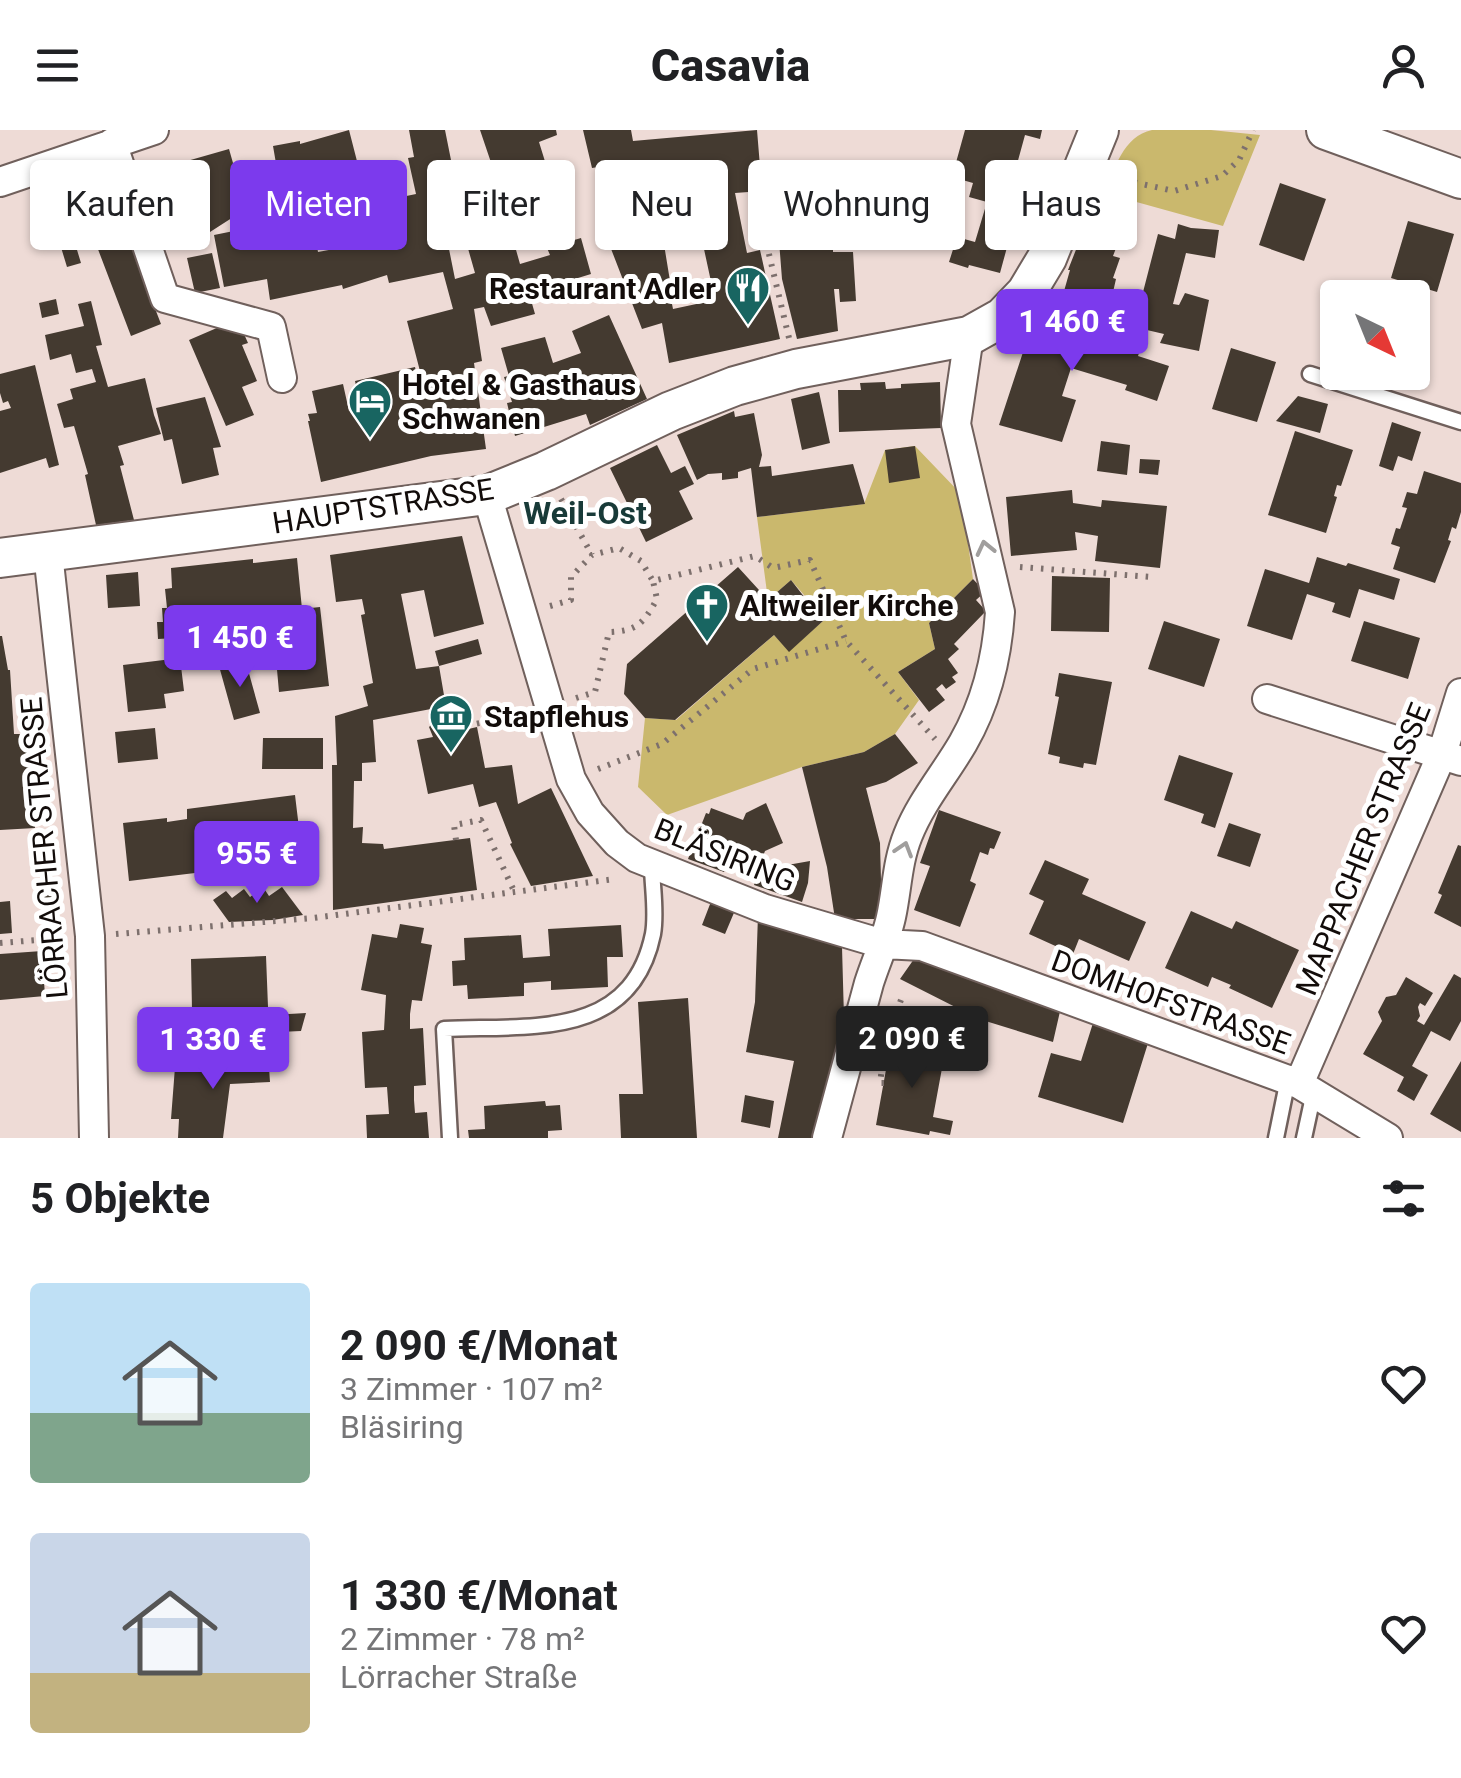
<!DOCTYPE html>
<html lang="de">
<meta charset="utf-8">
<style>
:root{--surface:#fff;--page:#f6f6f6;--text:#202124;--muted:#757577;--accent:#7c3aed}
body{margin:0;font-family:Roboto,sans-serif;background:var(--page);color:var(--text);height:100vh;display:flex;flex-direction:column;font-size:38px;white-space:nowrap}
*{box-sizing:border-box;margin:0}
p{font-size:32px;color:var(--muted)}
.icon{flex:none;width:55px;height:55px;fill:none;stroke:currentColor;stroke-width:2;stroke-linecap:round;stroke-linejoin:round}
.map{position:relative;height:1008px;overflow:hidden}
.drawer{display:flex;flex-direction:column;background:var(--surface);flex:1}
.drawer>*{flex:none}
.guide{position:absolute;left:30px;top:30px;width:1402px;height:90px;display:flex;gap:20px}
.needle{width:65px;rotate:137deg}
.controls{position:absolute;left:1320px;top:150px;display:grid;gap:20px}
.controls a{display:grid;place-items:center;width:110px;height:110px;border-radius:10px;background:var(--surface);box-shadow:0 2px 8px #0004;font-size:50px}
.price{position:absolute;translate:-50% -85px;padding:0 22px;border-radius:10px;background:var(--accent);color:#fff;font-size:32px;line-height:65px;filter:drop-shadow(0 2px 5px #0008)}
.price::after{content:'';position:absolute;left:50%;top:60px;width:30px;height:22px;margin-left:-15px;background:inherit;clip-path:polygon(0 0,100% 0,50% 100%)}
.price.current{background:#222;color:#fff}
ul{padding:0;list-style:none}
li{display:flex;align-items:center;gap:30px;height:250px;padding:0 30px}
li span{display:grid;place-items:center;flex:none;width:280px;height:200px;border-radius:10px;color:#555}
li>.icon{margin-inline-start:auto}
span .icon{width:120px;height:120px;fill:#fffc;stroke-width:1}
li b{font-size:42px}
h2{display:flex;justify-content:space-between;align-items:center;height:120px;padding:0 30px;font-size:42px}
.chip{padding:0 35px;border-radius:10px;background:var(--surface);box-shadow:0 2px 8px #0004;font-size:35px;line-height:90px}
.chip.current{background:var(--accent);color:#fff}
header{display:flex;justify-content:space-between;align-items:center;height:130px;padding:0 30px;background:var(--surface);font-size:45px;font-weight:800}
.map>svg:first-child{display:block}
.green{fill:#cab86d}
.building{fill:#443a30;fill-rule:evenodd}
.lines{fill:none;stroke-linecap:round;stroke-linejoin:round}
.lane-casing{stroke:#70605c;stroke-width:19}
.street-casing{stroke:#70605c;stroke-width:32}
.secondary-casing{stroke:#70605c;stroke-width:42}
.path{stroke:#7d706d;stroke-width:6;stroke-dasharray:2.5 8;stroke-linecap:butt}
.lane{stroke:#fff;stroke-width:14}
.street{stroke:#fff;stroke-width:28}
.secondary{stroke:#fff;stroke-width:38}
.oneway{stroke:#a09e9d}
.labels{text-anchor:middle;dominant-baseline:central;stroke-width:10;stroke-linejoin:round;paint-order:stroke}
.poi-label{font-size:30px;font-weight:bold;fill:#120c0a;stroke:#fff;text-anchor:start}
.street-label{font-size:30px;fill:#120c0a;stroke:#fff}
.neighbourhood-label{font-size:32px;font-weight:bold;fill:#183a38;stroke:#fff}
</style>
<header><svg class="icon" aria-label="menu" viewBox="0 0 24 24"><path d="M4 6h16M4 12h16M4 18h16"/></svg>Casavia<svg class="icon" aria-label="person" viewBox="0 0 24 24"><circle cx="12" cy="8" r="4"/><path d="M4 21q1-7 8-7t8 7"/></svg></header>
<div class="map">
<svg width="1461" height="1008" viewBox="0 0 1461 1008">
<rect width="100%" height="100%" fill="#eedbd6"/>
<path class="green" d="M 1152,0 L 1211,0 L 1260,5 L 1223,96 L 1104,63 C 1115,39 1123,6 1152,0 Z
M 915,316 L 961,364 L 973,449 L 929,493 L 935,519 L 898,542 L 919,570 L 895,604 L 864,622 L 802,637 L 667,685 L 638,657 L 645,588 L 676,590 L 774,505 L 789,521 L 823,491 L 810,475 L 811,473 L 791,450 L 768,470 L 757,387 L 864,374 L 885,320 Z"/>
<path class="building" d="M 349,0 L 368,74 L 416,64 L 408,28 L 414,27 L 409,0 L 445,0 L 453,40 L 446,41 L 452,77 L 441,79 L 455,149 L 475,143 L 463,101 L 507,88 L 520,134 L 550,125 L 547,118 L 581,108 L 591,144 L 529,163 L 535,184 L 491,196 L 484,177 L 474,179 L 482,231 L 474,233 L 486,319 L 431,326 L 321,352 L 308,291 L 310,291 L 308,284 L 317,283 L 312,261 L 343,254 L 349,281 L 361,278 L 355,251 L 415,237 L 417,246 L 421,245 L 407,191 L 453,179 L 443,142 L 389,153 L 387,145 L 343,159 L 342,155 L 270,170 L 267,149 L 224,157 L 214,105 L 258,96 L 262,116 L 305,109 L 303,102 L 314,100 L 318,122 L 334,119 L 332,112 L 353,106 L 350,93 L 338,97 L 329,70 L 341,67 L 337,53 L 311,61 L 307,39 L 278,45 L 273,16 L 300,11 L 300,14 Z
M 480,0 L 556,0 L 557,5 L 539,12 L 556,67 L 517,77 L 514,74 L 510,61 L 501,62 Z
M 583,0 L 631,0 L 633,11 L 757,0 L 762,61 L 735,63 L 747,123 L 760,120 L 780,209 L 669,233 L 662,193 L 642,199 L 608,111 L 599,68 L 637,62 L 635,31 L 592,38 ZM 699,96 L 715,170 L 673,179 L 671,169 L 682,166 L 679,150 L 670,151 L 662,102 L 665,99 Z
M 965,0 L 1042,0 L 1040,9 L 1025,5 L 1009,63 L 1021,66 L 1000,143 L 969,135 L 968,138 L 949,132 L 957,107 L 975,112 L 987,72 L 969,67 L 973,53 L 952,47 Z
M 229,19 L 235,40 L 245,37 L 252,75 L 210,102 L 204,76 L 164,87 L 152,41 Z
M 108,42 L 143,130 L 137,132 L 161,194 L 131,206 L 88,93 L 86,94 L 70,55 Z
M 808,44 L 831,44 L 832,79 L 809,80 Z
M 1280,53 L 1326,69 L 1304,131 L 1259,115 Z
M 1092,79 L 1126,92 L 1113,126 L 1120,128 L 1113,148 L 1116,149 L 1105,197 L 1057,186 L 1070,140 L 1068,140 Z
M 47,89 L 56,115 L 41,119 L 33,94 Z
M 1408,91 L 1454,104 L 1437,162 L 1391,148 Z
M 833,93 L 833,122 L 853,122 L 856,171 L 840,172 L 839,159 L 834,159 L 838,201 L 797,209 L 782,149 L 778,98 Z
M 1178,94 L 1191,98 L 1219,100 L 1215,128 L 1186,123 L 1173,174 L 1179,175 L 1185,163 L 1209,170 L 1199,221 L 1160,213 L 1164,204 L 1134,197 L 1158,104 L 1175,109 Z
M 74,110 L 81,133 L 67,137 L 60,114 Z
M 212,123 L 220,158 L 195,163 L 187,128 Z
M 56,169 L 59,184 L 42,188 L 39,173 Z
M 91,171 L 102,215 L 96,216 L 108,257 L 145,248 L 154,285 L 161,304 L 118,316 L 124,335 L 120,336 L 134,390 L 96,395 L 85,345 L 88,344 L 74,296 L 64,298 L 57,274 L 73,269 L 70,259 L 96,252 L 92,239 L 76,243 L 71,224 L 50,230 L 45,205 L 84,196 L 78,174 Z
M 609,185 L 647,269 L 590,295 L 586,284 L 515,306 L 507,273 L 512,272 L 504,247 L 509,246 L 501,218 L 545,207 L 553,233 L 581,223 L 572,201 Z
M 1040,186 L 1143,211 L 1138,226 L 1169,236 L 1157,271 L 1125,260 L 1127,255 L 1071,238 L 1062,266 L 1076,270 L 1062,312 L 999,295 L 1027,210 Z
M 233,191 L 240,195 L 248,213 L 242,215 L 257,251 L 242,257 L 254,285 L 226,296 L 189,210 Z
M 1231,218 L 1276,232 L 1257,292 L 1212,279 Z
M 35,235 L 59,335 L 49,338 L 46,328 L 0,343 L 0,281 L 11,278 L 8,271 L 3,273 L 0,263 L 0,244 Z
M 885,252 L 886,259 L 901,258 L 901,254 L 940,252 L 941,298 L 839,302 L 838,260 L 861,260 L 860,253 Z
M 819,262 L 830,313 L 802,320 L 791,269 Z
M 1298,266 L 1328,274 L 1320,303 L 1276,291 Z
M 205,267 L 221,317 L 213,318 L 219,345 L 182,354 L 172,309 L 164,311 L 156,278 Z
M 734,281 L 735,287 L 754,283 L 762,325 L 759,337 L 771,336 L 772,346 L 853,334 L 865,374 L 757,387 L 751,338 L 738,342 L 738,348 L 722,350 L 722,343 L 708,344 L 697,350 L 677,305 Z
M 1392,292 L 1421,302 L 1412,331 L 1398,326 L 1393,341 L 1379,336 Z
M 1295,301 L 1353,320 L 1341,356 L 1337,355 L 1334,366 L 1337,367 L 1326,403 L 1268,385 Z
M 1101,311 L 1130,315 L 1127,345 L 1097,341 Z
M 657,315 L 671,343 L 685,336 L 694,354 L 679,361 L 693,389 L 646,412 L 610,338 Z
M 915,316 L 920,348 L 889,353 L 885,320 Z
M 1140,329 L 1160,330 L 1158,345 L 1139,343 Z
M 1424,341 L 1461,353 L 1461,382 L 1456,399 L 1452,397 L 1448,410 L 1451,411 L 1435,453 L 1393,439 L 1400,417 L 1391,414 L 1396,398 L 1400,399 L 1407,378 L 1402,377 L 1407,362 L 1417,364 Z
M 1072,360 L 1073,373 L 1101,377 L 1102,370 L 1167,376 L 1160,438 L 1095,431 L 1098,406 L 1075,402 L 1077,420 L 1011,426 L 1006,367 Z
M 462,406 L 484,494 L 434,507 L 424,460 L 401,464 L 416,539 L 439,536 L 445,571 L 431,579 L 373,590 L 376,632 L 362,633 L 362,651 L 354,651 L 353,698 L 363,697 L 362,713 L 383,714 L 384,719 L 470,708 L 477,760 L 333,780 L 332,635 L 337,635 L 335,586 L 368,576 L 363,556 L 373,553 L 361,485 L 365,484 L 362,469 L 336,472 L 330,425 Z
M 1317,427 L 1346,436 L 1348,433 L 1400,449 L 1394,470 L 1359,459 L 1350,488 L 1332,482 L 1335,473 L 1307,464 L 1292,510 L 1247,496 L 1265,439 L 1309,453 Z
M 297,428 L 302,479 L 320,477 L 329,556 L 279,562 L 274,506 L 271,506 L 268,483 L 257,484 L 257,480 L 253,479 L 254,496 L 241,497 L 242,504 L 158,509 L 157,492 L 163,492 L 162,478 L 167,478 L 165,459 L 172,458 L 171,438 L 253,429 L 253,433 Z
M 738,437 L 768,470 L 791,450 L 823,491 L 789,522 L 774,505 L 675,590 L 645,588 L 624,564 L 627,534 Z
M 138,442 L 140,476 L 108,478 L 106,445 Z
M 1052,446 L 1110,448 L 1109,502 L 1051,501 Z
M 973,449 L 985,462 L 976,470 L 986,481 L 954,514 L 959,519 L 948,529 L 958,543 L 952,547 L 956,552 L 946,559 L 942,554 L 936,559 L 945,570 L 929,582 L 898,542 L 935,519 L 929,493 Z
M 1164,491 L 1220,509 L 1204,557 L 1148,539 Z
M 1364,491 L 1420,508 L 1408,549 L 1351,531 Z
M 0,506 L 2,506 L 8,540 L 10,540 L 14,604 L 30,604 L 35,698 L 0,700 Z
M 478,509 L 482,524 L 439,536 L 435,521 Z
M 180,528 L 184,561 L 164,564 L 166,578 L 128,582 L 123,535 Z
M 245,529 L 260,583 L 234,590 L 219,536 Z
M 1059,543 L 1112,552 L 1096,635 L 1084,633 L 1083,638 L 1059,633 L 1060,627 L 1048,624 L 1059,567 L 1055,566 Z
M 436,590 L 446,593 L 447,604 L 477,597 L 485,638 L 512,635 L 518,674 L 551,658 L 593,746 L 531,756 L 510,714 L 512,713 L 496,672 L 479,677 L 473,654 L 428,664 L 417,610 L 433,607 L 429,597 Z
M 155,598 L 158,629 L 118,633 L 115,602 Z
M 895,604 L 918,633 L 886,652 L 866,658 L 880,713 L 882,789 L 835,789 L 827,737 L 802,637 L 864,622 Z
M 263,608 L 323,608 L 323,639 L 262,639 Z
M 1179,625 L 1233,643 L 1215,698 L 1201,693 L 1204,684 L 1164,670 Z
M 295,665 L 302,723 L 195,736 L 195,743 L 129,751 L 123,693 L 167,688 L 167,692 L 187,689 L 187,679 Z
M 766,673 L 783,713 L 765,721 L 760,734 L 730,723 L 724,742 L 688,729 L 706,683 L 709,684 L 711,678 L 743,690 L 746,683 Z
M 939,680 L 1001,702 L 994,719 L 990,718 L 988,725 L 980,722 L 970,751 L 976,754 L 960,797 L 914,780 L 930,736 L 920,733 Z
M 1229,693 L 1261,704 L 1250,737 L 1217,726 Z
M 1458,715 L 1461,716 L 1461,797 L 1434,783 L 1442,765 L 1438,763 Z
M 1045,730 L 1089,749 L 1082,764 L 1146,792 L 1129,831 L 1079,809 L 1073,824 L 1029,804 L 1044,771 L 1029,764 Z
M 810,731 L 808,753 L 802,772 L 754,755 L 759,740 Z
M 50,756 L 60,772 L 44,782 L 34,766 Z
M 263,757 L 269,766 L 282,757 L 303,785 L 273,790 L 229,792 L 213,770 L 226,761 L 232,768 L 244,759 L 250,767 Z
M 712,769 L 736,778 L 725,804 L 702,795 Z
M 10,771 L 12,803 L 0,804 L 0,772 Z
M 1191,781 L 1232,799 L 1236,791 L 1299,820 L 1272,878 L 1229,858 L 1231,855 L 1212,847 L 1208,857 L 1165,838 Z
M 758,785 L 842,817 L 844,888 L 818,1008 L 778,1008 L 794,931 L 746,922 L 755,872 Z
M 400,794 L 424,798 L 421,813 L 432,815 L 422,871 L 412,870 L 410,884 L 410,899 L 423,898 L 426,955 L 414,956 L 414,970 L 415,983 L 427,982 L 429,1008 L 367,1008 L 366,985 L 389,984 L 387,957 L 365,958 L 362,902 L 384,900 L 386,865 L 361,860 L 372,804 L 397,808 Z
M 621,795 L 623,827 L 607,827 L 608,857 L 551,860 L 551,851 L 524,853 L 524,866 L 468,869 L 467,855 L 453,856 L 452,831 L 465,830 L 464,808 L 521,805 L 523,828 L 550,826 L 548,799 Z
M 42,821 L 45,866 L 0,870 L 0,824 Z
M 266,826 L 268,877 L 192,880 L 191,829 Z
M 914,829 L 1061,877 L 1053,912 L 979,889 L 900,849 Z
M 1454,844 L 1461,848 L 1461,891 L 1450,911 L 1431,901 L 1412,936 L 1428,945 L 1414,971 L 1397,961 L 1404,947 L 1363,924 L 1382,891 L 1378,882 L 1386,867 L 1396,865 L 1406,847 L 1433,863 L 1425,876 L 1420,873 L 1418,877 L 1420,886 L 1417,891 L 1424,895 Z
M 688,868 L 697,1008 L 621,1008 L 619,964 L 643,964 L 638,872 Z
M 306,883 L 301,901 L 257,903 L 256,886 Z
M 1093,893 L 1149,910 L 1123,993 L 1038,967 L 1051,923 L 1081,931 Z
M 891,912 L 945,922 L 933,987 L 953,991 L 950,1005 L 930,1001 L 929,1005 L 876,995 Z
M 268,923 L 270,952 L 230,954 L 223,1008 L 178,1008 L 179,989 L 171,989 L 175,937 L 200,941 L 203,934 L 212,933 L 212,924 Z
M 1461,931 L 1461,1002 L 1430,984 Z
M 745,965 L 774,971 L 770,998 L 741,992 Z
M 545,971 L 546,976 L 560,975 L 562,1000 L 548,1001 L 548,1008 L 469,1008 L 468,1000 L 485,999 L 484,976 Z"/>
<g class="lines">
<defs>
<path id="lane" d="M 1310,244 L 1461,292
M 450,1008 L 444,899 C 528,895 631,911 653,804 C 657,782 652,756 652,734
M 1276,1008 L 1288,949
M 1304,1008 L 1314,962"/>
<path id="street" d="M 112,13 L 165,168 L 271,197 L 282,248
M 0,52 L 154,0
M 487,365 L 571,649 L 590,683 L 617,713 L 637,728 L 765,779 L 883,814 L 922,816 L 1299,954 L 1388,1008
M 48,423 L 90,806 L 94,1008
M 1267,569 L 1461,631
M 1299,954 L 1442,624 L 1461,563
M 827,1008 C 841,956 855,904 869,853 C 876,831 886,810 891,787 C 897,760 897,732 908,705 C 921,672 945,644 963,613 C 986,573 997,528 1000,482 L 956,294 L 969,206"/>
<path id="secondary" d="M 1326,0 L 1461,49
M 0,428 L 487,365 L 546,341 L 671,281 L 735,256 L 796,239 L 969,206 L 1003,187 L 1026,163 L 1047,128 L 1099,0"/>
</defs>
<use href="#lane" class="lane-casing"/>
<use href="#street" class="street-casing"/>
<use href="#secondary" class="secondary-casing"/>
<path class="path" d="M 1114,48 L 1174,61 L 1222,46 L 1239,30 L 1253,0
M 789,208 L 763,99 L 791,40
M 561,369 L 592,425
M 1020,437 L 1152,447
M 550,476 L 571,470 L 571,447 L 592,425 L 619,418 L 641,431 L 653,451 L 755,426 L 773,438 L 810,430 L 846,511 L 935,609
M 576,568 L 595,562 L 609,502 C 637,501 643,494 657,469 L 653,451
M 446,600 L 524,584
M 598,639 L 662,614 L 753,539 L 846,511
M 456,710 L 454,695 L 481,690 L 514,761
M 116,804 L 313,788 L 615,749
M 0,813 L 64,808
M 893,892 L 902,867
M 884,953 L 880,953 L 884,923"/>
<use href="#lane" class="lane"/>
<use href="#street" class="street"/>
<use href="#secondary" class="secondary"/>
</g>
<defs><path id="oneway-chevron" d="M-2-3.5L2.5 0L-2 3.5" fill="none" stroke-width="1.6" stroke-linecap="round" stroke-linejoin="round" transform="scale(2.5)"/></defs>
<g class="oneway">
<use href="#oneway-chevron" transform="translate(985 418) rotate(-103)"/>
<use href="#oneway-chevron" transform="translate(904 719) rotate(-73)"/>
</g>
<defs>
<symbol id="restaurant-pin" viewBox="-11 -11 22 30"><path d="M0 17L-7.5 6A9.5 9.5 0 1 1 7.5 6Z" fill="#186561" stroke="#fff"/><path d="M-5-6h1v4h1v-4h1v4h1v-4h1v5L-1.5 .5V6h-2V.5L-5-1ZM5-6V6H3V1.5H1.5Q1.5-4 5-6Z" fill="#fff"/></symbol>
<symbol id="hotel-pin" viewBox="-11 -11 22 30"><path d="M0 17L-7.5 6A9.5 9.5 0 1 1 7.5 6Z" fill="#186561" stroke="#fff"/><path d="M-6-4.5h1.5V1H6V5H4.5V3h-9V5H-6ZM-4 0a1.8 1.8 0 1 1 3.6 0ZM.5 0V-2.5h3Q6-2.5 6 0Z" fill="#fff"/></symbol>
<symbol id="church-pin" viewBox="-11 -11 22 30"><path d="M0 17L-7.5 6A9.5 9.5 0 1 1 7.5 6Z" fill="#186561" stroke="#fff"/><path d="M-1.2-6h2.4v3.5h3.3v2.4h-3.3V6h-2.4V-.1h-3.3v-2.4h3.3Z" fill="#fff"/></symbol>
<symbol id="museum-pin" viewBox="-11 -11 22 30"><path d="M0 17L-7.5 6A9.5 9.5 0 1 1 7.5 6Z" fill="#186561" stroke="#fff"/><path d="M0-6L6-3V-2H-6V-3ZM-5-1h2V3h-2ZM-1-1h2V3h-2ZM3-1h2V3H3ZM-6 4H6V6H-6Z" fill="#fff"/></symbol>
</defs>
<g fill-rule="evenodd">
<use href="#restaurant-pin" x="723" y="133" width="50" height="68"/>
<use href="#hotel-pin" x="345" y="246" width="50" height="68"/>
<use href="#church-pin" x="682" y="450" width="50" height="68"/>
<use href="#museum-pin" x="426" y="561" width="50" height="68"/>
</g>
<g class="labels">
<g class="poi-label">
<text x="716" y="158" text-anchor="end">Restaurant Adler</text>
<text x="402" y="254">Hotel &amp; Gasthaus<tspan x="402" dy="34">Schwanen</tspan></text>
<text x="740" y="475">Altweiler Kirche</text>
<text x="484" y="586">Stapflehus</text>
</g>
<g class="street-label">
<text transform="translate(383 376) rotate(-9)">HAUPTSTRASSE</text>
<text transform="translate(44 718) rotate(-95)">LÖRRACHER STRASSE</text>
<text transform="translate(1363 719) rotate(-68)">MAPPACHER STRASSE</text>
<text transform="translate(725 725) rotate(22)">BLÄSIRING</text>
<text transform="translate(1171 872) rotate(20)">DOMHOFSTRASSE</text>
</g>
<g class="neighbourhood-label">
<text x="585" y="383">Weil-Ost</text>
</g>
</g>
</svg>
<div class="controls">
<a><svg class="needle" viewBox="-14 -14 28 28"><path d="M0-13l5 13h-10z" fill="#e53935"/><path d="M0 13l5-13h-10z" fill="#757577"/></svg></a>
</div>
<b class="price" style="left:1072px;top:244px">1 460 €</b>
<b class="price" style="left:240px;top:560px">1 450 €</b>
<b class="price" style="left:257px;top:776px">955 €</b>
<b class="price current" style="left:912px;top:961px">2 090 €</b>
<b class="price" style="left:213px;top:962px">1 330 €</b>
<div class="guide">
<a class="chip">Kaufen</a>
<a class="chip current">Mieten</a>
<a class="chip">Filter</a>
<a class="chip">Neu</a>
<a class="chip">Wohnung</a>
<a class="chip">Haus</a>
</div>
</div>
<section class="drawer">
<h2>5 Objekte<svg class="icon" aria-label="filters" viewBox="0 0 24 24"><path d="M4 7h16M4 17h16"/><circle cx="9" cy="7" r="2"/><circle cx="15" cy="17" r="2"/></svg></h2>
<ul>
<li><span style="background:linear-gradient(#bfe0f5 65%,#7fa58c 0)"><svg class="icon" aria-label="home" viewBox="0 0 24 24"><path d="M3 11l9-7 9 7M6 9v11h12V9"/></svg></span><div><b>2 090 €/Monat</b><p>3 Zimmer · 107 m²</p><p>Bläsiring</p></div><svg class="icon" aria-label="heart" viewBox="0 0 24 24"><path d="M12 20l-8-8c-3-5 5-10 8-4 3-6 11-1 8 4z"/></svg></li>
<li><span style="background:linear-gradient(#c9d6e8 70%,#c2b280 0)"><svg class="icon" aria-label="home" viewBox="0 0 24 24"><path d="M3 11l9-7 9 7M6 9v11h12V9"/></svg></span><div><b>1 330 €/Monat</b><p>2 Zimmer · 78 m²</p><p>Lörracher Straße</p></div><svg class="icon" aria-label="heart" viewBox="0 0 24 24"><path d="M12 20l-8-8c-3-5 5-10 8-4 3-6 11-1 8 4z"/></svg></li>
</ul>
</section>
